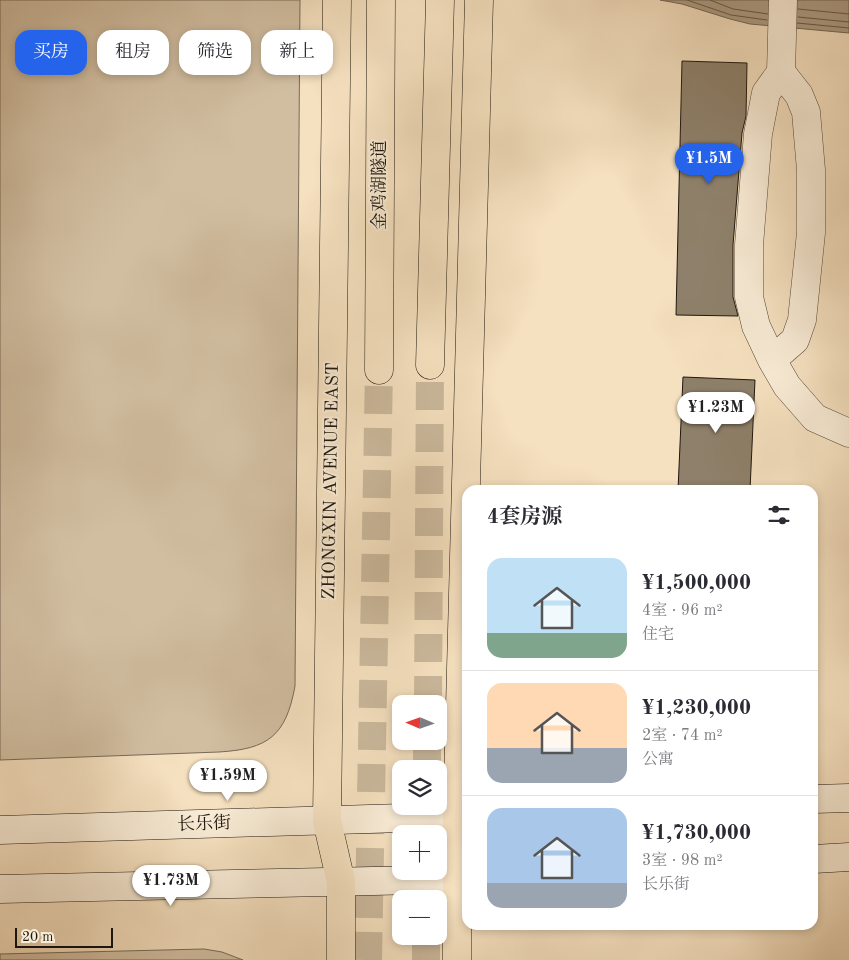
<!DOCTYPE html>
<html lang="zh">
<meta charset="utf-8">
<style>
:root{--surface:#fff;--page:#f2f2f3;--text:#2b2b33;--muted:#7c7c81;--line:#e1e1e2;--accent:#2563eb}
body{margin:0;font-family:"Old Standard TT","Noto Serif SC",serif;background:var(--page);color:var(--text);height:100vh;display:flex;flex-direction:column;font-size:19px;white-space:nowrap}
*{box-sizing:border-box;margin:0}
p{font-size:16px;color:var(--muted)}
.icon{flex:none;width:28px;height:28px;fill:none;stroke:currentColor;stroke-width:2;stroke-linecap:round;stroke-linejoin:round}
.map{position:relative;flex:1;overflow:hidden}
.side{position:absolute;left:462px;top:485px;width:356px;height:445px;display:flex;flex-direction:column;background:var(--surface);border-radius:15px;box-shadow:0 2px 8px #0003}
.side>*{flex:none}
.hud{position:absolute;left:15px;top:30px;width:372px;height:45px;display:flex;gap:10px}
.needle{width:32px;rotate:272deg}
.controls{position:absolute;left:392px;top:695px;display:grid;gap:10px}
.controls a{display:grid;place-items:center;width:55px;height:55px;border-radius:10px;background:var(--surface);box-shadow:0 2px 8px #0003;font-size:25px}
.scale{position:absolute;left:15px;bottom:12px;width:98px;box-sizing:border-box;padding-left:5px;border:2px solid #1f170e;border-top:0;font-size:14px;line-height:18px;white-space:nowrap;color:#1f170e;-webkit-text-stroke:4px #f8ebd5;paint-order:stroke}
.price{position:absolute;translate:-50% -42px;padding:0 11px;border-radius:18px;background:#fff;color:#222;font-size:16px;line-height:32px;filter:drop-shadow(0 1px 2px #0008)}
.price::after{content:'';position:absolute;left:50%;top:30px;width:15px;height:11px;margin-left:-8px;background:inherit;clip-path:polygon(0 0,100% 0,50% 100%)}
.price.active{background:var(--accent);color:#fff}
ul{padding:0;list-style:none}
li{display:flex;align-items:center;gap:15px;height:125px;padding:0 25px}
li+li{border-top:1px solid var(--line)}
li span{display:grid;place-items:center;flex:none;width:140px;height:100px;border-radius:15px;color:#555}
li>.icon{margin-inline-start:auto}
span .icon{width:60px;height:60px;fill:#fffc;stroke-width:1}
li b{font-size:21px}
h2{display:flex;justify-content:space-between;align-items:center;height:60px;padding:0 25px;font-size:21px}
.pill{padding:0 18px;border-radius:15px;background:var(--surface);box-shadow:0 2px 8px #0003;font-size:18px;line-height:45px}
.pill.active{background:var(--accent);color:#fff}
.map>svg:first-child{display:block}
.green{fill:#d1bea1;stroke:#786a58}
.water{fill:#ac9c83;stroke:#746754}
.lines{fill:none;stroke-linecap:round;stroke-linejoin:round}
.shore{stroke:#665a48;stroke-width:1}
.building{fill:#8e806a;stroke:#1f170e}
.primary-tunnel{stroke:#cab89c;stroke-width:28;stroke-dasharray:28 14;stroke-linecap:butt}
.street-casing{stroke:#54493a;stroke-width:29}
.secondary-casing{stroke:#1f170e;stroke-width:29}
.primary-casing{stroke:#1f170e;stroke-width:29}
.street{stroke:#f8ebd5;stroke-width:28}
.secondary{stroke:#f8ebd5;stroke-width:28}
.primary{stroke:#f5e0bf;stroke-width:28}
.labels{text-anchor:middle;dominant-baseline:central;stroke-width:4;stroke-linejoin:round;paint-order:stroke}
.street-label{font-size:18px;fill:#1f170e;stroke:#f8ebd5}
</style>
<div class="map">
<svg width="849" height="960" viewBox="0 0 849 960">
<rect width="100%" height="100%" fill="#f5e0bf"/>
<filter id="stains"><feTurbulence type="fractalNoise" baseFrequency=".004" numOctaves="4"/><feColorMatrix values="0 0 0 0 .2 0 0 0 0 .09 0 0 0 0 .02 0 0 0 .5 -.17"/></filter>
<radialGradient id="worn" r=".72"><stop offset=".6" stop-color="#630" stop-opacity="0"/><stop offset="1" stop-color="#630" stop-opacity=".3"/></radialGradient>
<path class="green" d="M 0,0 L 300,0 L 295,686 C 286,736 268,749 219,752 L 0,760 Z
M 204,949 L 222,952 L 243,960 L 0,960 L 0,954 Z"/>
<path class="water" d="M 660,0 L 849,0 L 849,33 L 750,24 L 730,19 L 682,4 Z"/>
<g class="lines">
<path class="shore" d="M 687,0 L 731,15 L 767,20
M 710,0 L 733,9 L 768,14
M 798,9 L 849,14
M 798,17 L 849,22
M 797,23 L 849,28"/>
</g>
<path class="building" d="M 682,61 L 747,63 L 746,116 L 742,133 L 733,245 L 733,297 L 738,316 L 676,315 Z
M 683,377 L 755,380 L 750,490 L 678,490 Z"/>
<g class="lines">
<path class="primary-tunnel" d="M 428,704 L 430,365
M 427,769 L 427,741
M 426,899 L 426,871
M 368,960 L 379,370
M 426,960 L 426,936"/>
<defs>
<path id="street" d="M 781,72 L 783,0
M 772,360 L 795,340 L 802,320 L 811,233 L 811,170 L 806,112 L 799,95 L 781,72 L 766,93 L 758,134 L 749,245 L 749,297 L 756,326 L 772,360 L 787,386 L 815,418 L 849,433"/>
<path id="secondary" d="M 814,799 L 849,798
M 0,830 L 468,816
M 814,859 L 849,857
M 0,889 L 468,879"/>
<path id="primary" d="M 337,0 L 327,821 L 341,882 L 341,960
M 430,365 L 440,0
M 379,370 L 381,0
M 457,960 L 457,817 L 479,0"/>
</defs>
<use href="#street" class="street-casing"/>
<use href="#secondary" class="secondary-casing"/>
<use href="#primary" class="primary-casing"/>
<use href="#street" class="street"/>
<use href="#secondary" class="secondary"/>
<use href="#primary" class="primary"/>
</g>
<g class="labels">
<g class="street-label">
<text transform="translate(380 185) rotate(-90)">金鸡湖隧道</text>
<text transform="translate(331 481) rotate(-89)">ZHONGXIN AVENUE EAST</text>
<text transform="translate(204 824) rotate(-2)">长乐街</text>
</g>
</g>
<rect width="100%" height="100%" filter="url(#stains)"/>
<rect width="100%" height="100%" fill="url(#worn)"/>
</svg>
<div class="controls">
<a><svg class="needle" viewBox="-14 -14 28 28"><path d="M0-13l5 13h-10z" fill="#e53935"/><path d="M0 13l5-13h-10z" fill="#7c7c81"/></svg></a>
<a><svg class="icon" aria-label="layers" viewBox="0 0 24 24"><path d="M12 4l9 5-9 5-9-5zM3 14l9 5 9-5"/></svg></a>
<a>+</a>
<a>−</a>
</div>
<div class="scale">20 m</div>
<b class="price active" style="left:709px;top:185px">¥1.5M</b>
<b class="price" style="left:716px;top:434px">¥1.23M</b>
<b class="price" style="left:228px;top:802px">¥1.59M</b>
<b class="price" style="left:171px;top:907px">¥1.73M</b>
<div class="hud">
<a class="pill active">买房</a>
<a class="pill">租房</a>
<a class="pill">筛选</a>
<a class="pill">新上</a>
</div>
<section class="side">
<h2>4套房源<svg class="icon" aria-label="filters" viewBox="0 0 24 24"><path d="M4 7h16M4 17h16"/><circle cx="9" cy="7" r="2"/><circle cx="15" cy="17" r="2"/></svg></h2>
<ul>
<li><span style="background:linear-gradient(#bfe0f5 75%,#7fa58c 0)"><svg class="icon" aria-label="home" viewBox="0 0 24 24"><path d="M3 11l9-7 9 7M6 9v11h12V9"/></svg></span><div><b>¥1,500,000</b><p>4室 · 96 m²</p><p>住宅</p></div></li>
<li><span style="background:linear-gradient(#ffd9b3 65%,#9aa5b1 0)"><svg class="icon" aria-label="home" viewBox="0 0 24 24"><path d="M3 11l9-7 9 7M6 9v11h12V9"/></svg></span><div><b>¥1,230,000</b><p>2室 · 74 m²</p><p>公寓</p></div></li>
<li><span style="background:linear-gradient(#a9c7e8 75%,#9aa5b1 0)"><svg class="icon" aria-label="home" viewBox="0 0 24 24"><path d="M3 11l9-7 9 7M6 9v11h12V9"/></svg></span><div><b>¥1,730,000</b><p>3室 · 98 m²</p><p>长乐街</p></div></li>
</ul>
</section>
</div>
